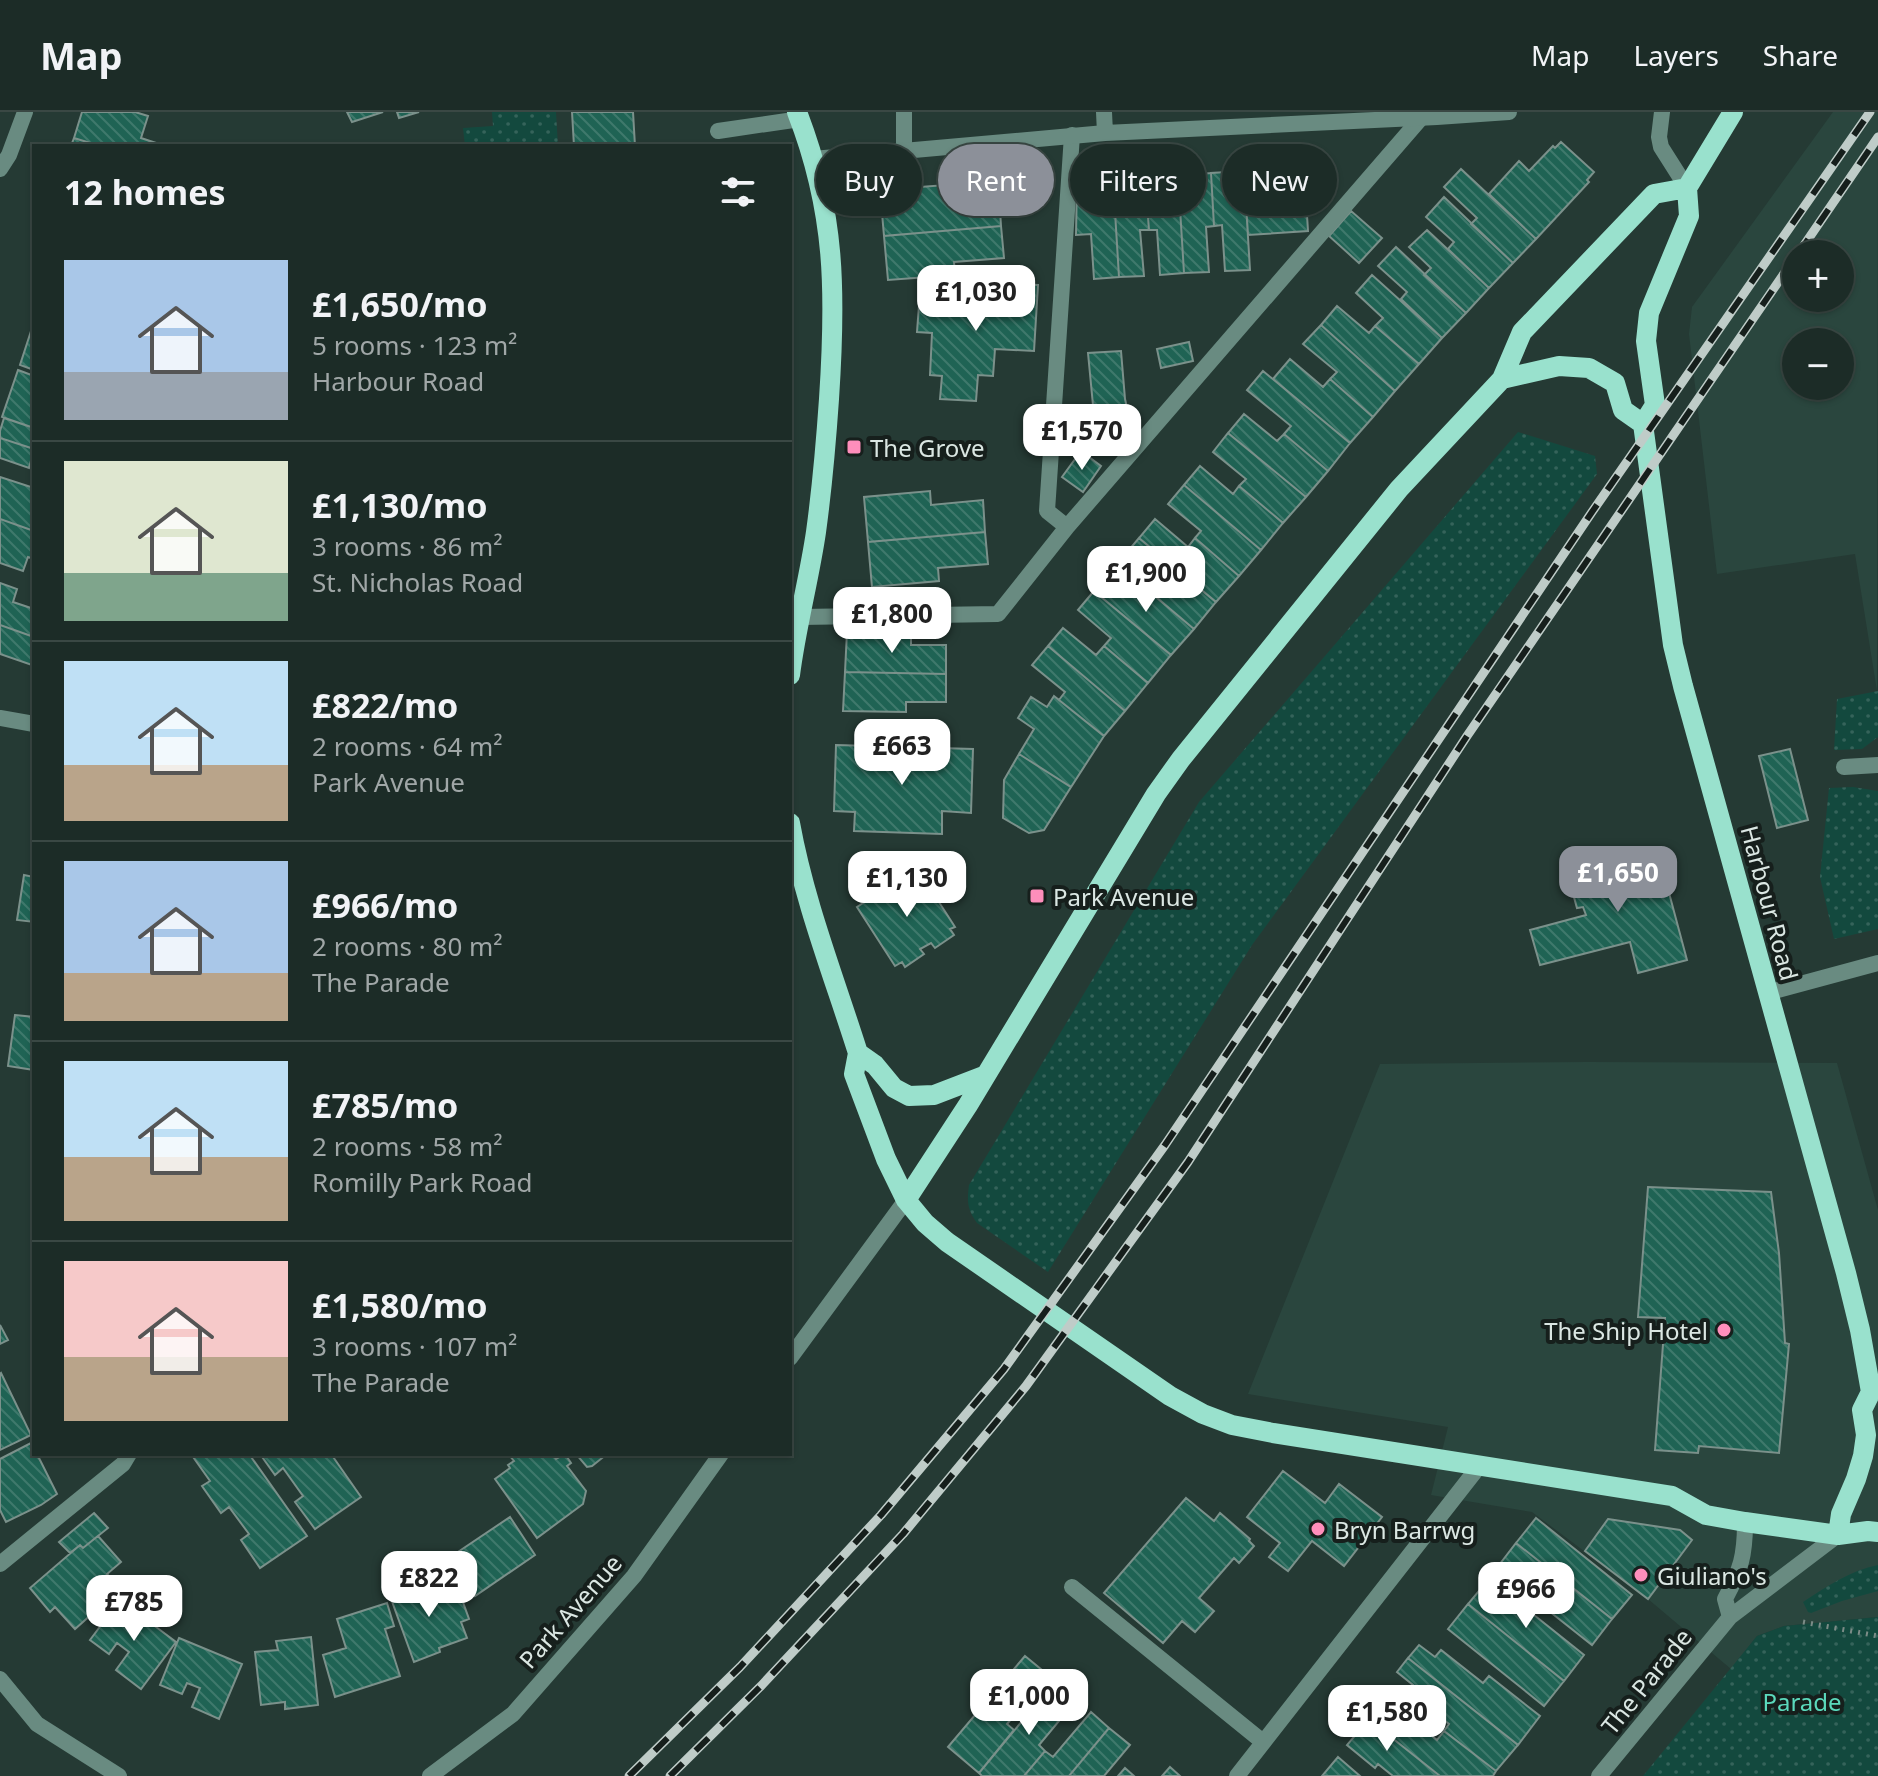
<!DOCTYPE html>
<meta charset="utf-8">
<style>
:root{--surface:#1c2c27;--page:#293833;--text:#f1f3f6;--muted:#a0a7a7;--line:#3a4844;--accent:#8c9099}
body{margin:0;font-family:"Noto Sans",sans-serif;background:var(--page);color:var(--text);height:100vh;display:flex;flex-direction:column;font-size:30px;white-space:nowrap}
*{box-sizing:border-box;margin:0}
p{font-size:26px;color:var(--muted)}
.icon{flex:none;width:44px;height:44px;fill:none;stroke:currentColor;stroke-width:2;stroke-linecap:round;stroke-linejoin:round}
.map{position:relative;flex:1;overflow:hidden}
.sheet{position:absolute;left:32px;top:32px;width:760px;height:1312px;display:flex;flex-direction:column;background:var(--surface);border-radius:0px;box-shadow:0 2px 6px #0004,0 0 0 2px var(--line)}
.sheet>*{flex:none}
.hud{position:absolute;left:816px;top:32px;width:760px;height:72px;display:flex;gap:16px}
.buttons{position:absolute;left:1782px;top:128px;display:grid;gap:16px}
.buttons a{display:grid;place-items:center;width:72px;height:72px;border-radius:50%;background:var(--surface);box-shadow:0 2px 6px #0004,0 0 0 2px var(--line);font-size:40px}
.price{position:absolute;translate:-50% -68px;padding:0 18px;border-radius:16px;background:#fff;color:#222;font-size:26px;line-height:52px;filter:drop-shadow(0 2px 4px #0008)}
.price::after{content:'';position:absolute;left:50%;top:48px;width:24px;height:18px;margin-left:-12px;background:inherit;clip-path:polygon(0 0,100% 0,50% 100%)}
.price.selected{background:var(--accent);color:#fff}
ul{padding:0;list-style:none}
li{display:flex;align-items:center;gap:24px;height:200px;padding:0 32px}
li+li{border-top:2px solid var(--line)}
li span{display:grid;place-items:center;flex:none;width:224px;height:160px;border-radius:0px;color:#555}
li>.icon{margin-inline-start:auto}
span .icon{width:96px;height:96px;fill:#fffc;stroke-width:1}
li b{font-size:34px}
h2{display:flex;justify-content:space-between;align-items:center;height:96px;padding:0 32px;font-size:34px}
.tag{padding:0 28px;border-radius:36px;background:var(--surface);box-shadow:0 2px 6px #0004,0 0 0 2px var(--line);font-size:28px;line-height:72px}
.tag.selected{background:var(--accent);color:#fff}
header{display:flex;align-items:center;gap:48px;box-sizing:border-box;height:112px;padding:0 40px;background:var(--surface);border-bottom:2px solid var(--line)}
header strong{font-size:38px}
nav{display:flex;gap:44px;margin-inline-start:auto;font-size:28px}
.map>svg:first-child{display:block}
.built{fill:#2a463e;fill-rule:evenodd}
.grass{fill:url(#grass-dots)}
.building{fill:url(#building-back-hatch);stroke:#7b918b;stroke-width:2}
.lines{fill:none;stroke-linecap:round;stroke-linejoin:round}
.path{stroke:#7b8c87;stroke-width:5;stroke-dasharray:2 6;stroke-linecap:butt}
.service{stroke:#698b81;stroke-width:16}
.minor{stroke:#698b81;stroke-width:16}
.tertiary{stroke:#698b81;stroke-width:16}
.primary{stroke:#99e1cd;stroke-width:20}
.rail-casing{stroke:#bfccc8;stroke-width:9}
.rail{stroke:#161f1c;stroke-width:6;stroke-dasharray:18;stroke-linecap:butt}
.poi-dot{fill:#fe8ebb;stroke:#161f1c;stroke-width:3}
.labels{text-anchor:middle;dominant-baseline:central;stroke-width:8;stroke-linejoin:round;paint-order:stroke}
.poi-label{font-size:24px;fill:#dbe7e3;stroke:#161f1c;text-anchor:start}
.street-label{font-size:24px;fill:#dbe7e3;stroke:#161f1c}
.park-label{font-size:24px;fill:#5bd9bc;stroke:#161f1c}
</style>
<header>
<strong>Map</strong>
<nav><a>Map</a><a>Layers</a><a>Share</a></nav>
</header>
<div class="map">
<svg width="1878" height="1664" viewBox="0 0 1878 1664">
<defs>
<pattern id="grass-dots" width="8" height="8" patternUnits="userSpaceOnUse" patternTransform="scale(2)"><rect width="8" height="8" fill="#13493e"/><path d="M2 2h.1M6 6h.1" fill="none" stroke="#35635a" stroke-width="1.8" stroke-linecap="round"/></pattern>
<pattern id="building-back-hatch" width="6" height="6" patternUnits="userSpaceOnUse" patternTransform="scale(2)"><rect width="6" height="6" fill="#1f6354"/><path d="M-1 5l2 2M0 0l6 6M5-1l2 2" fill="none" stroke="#3f796c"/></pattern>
</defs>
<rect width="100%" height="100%" fill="#253a34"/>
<path class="built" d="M 1833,0 L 1878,0 L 1877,579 L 1855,442 L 1717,462 L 1689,222 L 1692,195 ZM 1796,142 L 1840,142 L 1840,186 L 1796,186 ZM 1796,230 L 1840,230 L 1840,274 L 1796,274 Z
M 1587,950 L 1837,951 L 1878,1098 L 1878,1505 L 1784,1514 L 1757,1524 L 1731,1557 L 1648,1487 L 1532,1400 L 1431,1383 L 1448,1315 L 1248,1282 L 1380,952 Z"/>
<path class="grass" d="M 492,0 L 556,0 L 558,34 L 465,34 L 463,16 L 493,14 Z
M 1518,320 L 1595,344 L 1597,362 L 1252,833 L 1048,1160 L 977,1111 C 967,1097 967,1089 969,1073 L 1199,690 Z
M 1878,579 L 1878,625 L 1862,637 L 1834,638 L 1837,587 Z
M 1853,675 L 1878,679 L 1878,817 L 1834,827 L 1820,765 L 1829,676 Z
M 1878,1453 L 1878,1479 L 1842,1489 L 1811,1501 L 1808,1500 L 1803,1490 C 1826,1475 1851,1458 1878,1453 Z
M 1878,1505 L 1878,1664 L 1643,1664 L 1757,1524 L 1784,1514 Z"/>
<path class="building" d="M 82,0 L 135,0 L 148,4 L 141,26 L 156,31 L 155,34 L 100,34 L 74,26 Z
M 347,0 L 383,0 L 352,10 Z
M 397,0 L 419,0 L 399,6 Z
M 572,0 L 633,0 L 635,34 L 574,34 Z
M 74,26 L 100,34 L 71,34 Z
M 1561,30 L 1594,60 L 1587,68 L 1589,70 L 1536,127 L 1489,82 L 1519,49 L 1529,59 L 1553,34 L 1555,36 Z
M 1304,56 L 1308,119 L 1248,123 L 1244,59 Z
M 1461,57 L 1536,127 L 1513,151 L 1471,112 L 1477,106 L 1444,75 Z
M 1244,59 L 1250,158 L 1225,159 L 1222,113 L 1214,114 L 1211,61 Z
M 1211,61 L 1214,114 L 1206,115 L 1209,160 L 1184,161 L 1178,64 Z
M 1178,64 L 1184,161 L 1160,163 L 1157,118 L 1149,118 L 1145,66 Z
M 1145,66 L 1149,118 L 1140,118 L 1144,164 L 1119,165 L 1113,67 Z
M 1113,67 L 1119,165 L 1094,167 L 1091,122 L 1076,123 L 1077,70 Z
M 946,73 L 947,87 L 999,82 L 1001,114 L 884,124 L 880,78 Z
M 1444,85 L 1513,151 L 1489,176 L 1448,137 L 1454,130 L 1426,105 Z
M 1351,99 L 1382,126 L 1359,151 L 1329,124 Z
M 1001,114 L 1004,146 L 954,150 L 955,163 L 888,168 L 884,124 Z
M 1427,118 L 1489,176 L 1466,201 L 1424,163 L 1431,156 L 1409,135 Z
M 1396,135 L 1466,201 L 1442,226 L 1401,187 L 1407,180 L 1378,154 Z
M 1372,163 L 1442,226 L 1419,252 L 1375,214 L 1383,206 L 1356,181 Z
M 994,171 L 1038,173 L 1034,239 L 995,237 L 993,264 L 978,263 L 976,289 L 940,287 L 942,264 L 930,263 L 932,221 L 917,220 L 920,180 L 993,184 Z
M 1337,194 L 1369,221 L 1375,214 L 1419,252 L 1395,279 L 1321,213 Z
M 33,213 L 34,213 L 34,258 L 20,253 Z
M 1321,213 L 1395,279 L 1373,305 L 1330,267 L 1337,260 L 1303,232 Z
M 1189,230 L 1193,249 L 1161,256 L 1157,237 Z
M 1121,239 L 1125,287 L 1133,322 L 1100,329 L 1093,293 L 1088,241 Z
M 1290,247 L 1323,275 L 1330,267 L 1373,305 L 1350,331 L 1273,267 Z
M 18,258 L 34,264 L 34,316 L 2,305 Z
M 1263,259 L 1350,331 L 1328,359 L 1284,322 L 1291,314 L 1247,278 Z
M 1244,302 L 1277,329 L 1284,322 L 1328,359 L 1306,385 L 1228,321 Z
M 4,306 L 34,316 L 34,337 L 0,326 L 0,319 Z
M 1228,321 L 1306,385 L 1283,411 L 1239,374 L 1246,367 L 1213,340 Z
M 0,326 L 34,337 L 29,356 L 0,346 Z
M 1081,339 L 1101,354 L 1083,380 L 1062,365 Z
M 1200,354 L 1233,382 L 1239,374 L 1283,411 L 1261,438 L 1184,373 Z
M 0,365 L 34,376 L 34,419 L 0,407 Z
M 1184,373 L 1261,438 L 1239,464 L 1195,426 L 1201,419 L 1168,392 Z
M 930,379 L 931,393 L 983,388 L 985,420 L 868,430 L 864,385 Z
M 0,407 L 34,419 L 34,447 L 28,445 L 23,459 L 0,451 Z
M 1155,407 L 1188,435 L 1195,426 L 1239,464 L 1216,490 L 1139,426 Z
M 985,420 L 988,452 L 938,456 L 939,469 L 872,475 L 868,430 Z
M 1139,426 L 1216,490 L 1194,517 L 1150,480 L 1156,472 L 1123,445 Z
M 1110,460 L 1143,488 L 1150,480 L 1194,517 L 1171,543 L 1094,479 Z
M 0,471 L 17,477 L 13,490 L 34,497 L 34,525 L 0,513 Z
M 1094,479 L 1171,543 L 1148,571 L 1104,534 L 1111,526 L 1078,498 Z
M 0,513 L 34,525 L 34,548 L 32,553 L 0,542 Z
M 1063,516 L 1096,543 L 1104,534 L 1148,571 L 1125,599 L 1048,534 Z
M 847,520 L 911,521 L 911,533 L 946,533 L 946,562 L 845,560 Z
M 1048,534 L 1125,599 L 1104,624 L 1059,588 L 1065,580 L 1032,553 Z
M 845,560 L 946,562 L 946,590 L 906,590 L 906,600 L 843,599 Z
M 1054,584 L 1104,624 L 1071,675 L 1019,642 L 1034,617 L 1018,606 L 1031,585 L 1047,595 Z
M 836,633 L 973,637 L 971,701 L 942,699 L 942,722 L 854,719 L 855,700 L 834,699 Z
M 1790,637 L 1808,708 L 1777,716 L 1759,644 Z
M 1019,642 L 1071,675 L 1044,718 L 1029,721 L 1003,706 L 1004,668 Z
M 1657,736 L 1687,848 L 1638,861 L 1630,830 L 1540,853 L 1530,818 L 1586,803 L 1583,795 L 1577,796 L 1567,760 Z
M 917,756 L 955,815 L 950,817 L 954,823 L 935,836 L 931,831 L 920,837 L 924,842 L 905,855 L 902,850 L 895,854 L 857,795 Z
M 24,763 L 34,765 L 34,810 L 17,808 Z
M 15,903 L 34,905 L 34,958 L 8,954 Z
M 1648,1075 L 1771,1080 L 1779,1141 L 1785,1231 L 1789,1232 L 1779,1341 L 1699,1334 L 1698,1341 L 1655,1338 L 1665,1206 L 1638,1205 Z
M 0,1213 L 8,1228 L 0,1232 Z
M 1,1261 L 31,1323 L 0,1338 L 0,1262 Z
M 31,1331 L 34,1342 L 37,1342 L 57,1382 L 41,1393 L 6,1410 L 0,1398 L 0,1347 Z
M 191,1342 L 249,1342 L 307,1424 L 260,1456 L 241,1428 L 249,1422 L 229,1395 L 221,1401 L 202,1374 L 210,1369 Z
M 260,1342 L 331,1342 L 361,1385 L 315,1417 L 295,1390 L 303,1384 L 283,1356 L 275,1363 Z
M 514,1342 L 552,1342 L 556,1347 L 565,1342 L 571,1351 L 567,1354 L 586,1379 L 583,1392 L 537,1426 L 495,1367 L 510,1356 L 508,1353 L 514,1349 L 510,1344 Z
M 576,1342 L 607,1342 L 592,1354 L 587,1355 Z
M 1283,1359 L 1325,1391 L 1339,1372 L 1382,1405 L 1344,1454 L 1312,1429 L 1288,1459 L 1269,1445 L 1280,1431 L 1247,1405 Z
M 1186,1386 L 1214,1409 L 1220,1401 L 1250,1427 L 1249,1429 L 1254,1434 L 1239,1451 L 1234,1446 L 1199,1486 L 1214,1499 L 1195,1520 L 1182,1509 L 1163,1531 L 1104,1481 Z
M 94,1401 L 108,1416 L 83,1436 L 80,1433 L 70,1441 L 59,1430 Z
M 510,1405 L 535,1443 L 475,1484 L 449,1446 Z
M 1536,1406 L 1632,1483 L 1612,1507 L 1516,1431 Z
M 1608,1407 L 1680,1418 L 1692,1428 L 1648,1487 L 1585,1439 Z
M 98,1424 L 121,1450 L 107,1462 L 120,1477 L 75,1517 L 55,1495 L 50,1500 L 30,1476 L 80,1433 L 83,1436 Z
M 1516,1431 L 1612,1507 L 1592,1533 L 1496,1457 Z
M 1489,1467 L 1584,1543 L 1564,1569 L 1468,1492 Z
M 418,1470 L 421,1479 L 434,1474 L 439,1488 L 451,1483 L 451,1485 L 460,1482 L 469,1507 L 461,1510 L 467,1526 L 439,1536 L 440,1540 L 414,1550 L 389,1481 Z
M 120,1488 L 176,1530 L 141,1577 L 116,1558 L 129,1540 L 117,1531 L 109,1542 L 90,1528 Z
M 387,1491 L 394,1514 L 385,1517 L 400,1564 L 335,1585 L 323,1543 L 346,1536 L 337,1507 Z
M 1468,1492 L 1564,1569 L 1544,1594 L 1448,1517 Z
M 311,1525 L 318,1593 L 285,1597 L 285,1590 L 261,1593 L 255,1540 L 278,1538 L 276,1529 Z
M 179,1526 L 242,1552 L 219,1607 L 192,1595 L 200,1576 L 187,1571 L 182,1582 L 160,1573 Z
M 1419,1533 L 1435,1545 L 1441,1538 L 1483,1571 L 1489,1564 L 1540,1604 L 1518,1633 L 1408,1546 Z
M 1025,1544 L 1048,1563 L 1007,1612 L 1014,1618 L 979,1661 L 948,1635 Z
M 1408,1546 L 1518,1633 L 1496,1659 L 1444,1619 L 1449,1612 L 1408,1580 L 1413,1573 L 1397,1560 Z
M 1052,1573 L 1074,1591 L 1039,1633 L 1045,1639 L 1024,1664 L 982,1664 L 979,1661 Z
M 1393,1593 L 1437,1628 L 1444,1619 L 1496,1659 L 1493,1664 L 1440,1664 L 1377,1614 Z
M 1091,1600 L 1109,1616 L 1069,1664 L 1024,1664 L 1045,1639 L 1053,1645 Z
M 1369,1607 L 1377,1614 L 1440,1664 L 1393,1664 L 1378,1652 L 1375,1656 L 1347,1633 Z
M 1109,1616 L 1130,1633 L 1104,1664 L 1069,1664 Z
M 1338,1645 L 1360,1664 L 1322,1664 Z
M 1170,1655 L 1180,1664 L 1162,1664 Z
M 1125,1656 L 1134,1664 L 1118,1664 Z"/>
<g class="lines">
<path class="path" d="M 1803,1510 L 1878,1524"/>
<path class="service" d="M 904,0 L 904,40
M 1067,415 L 1047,399 L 1072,23
M 800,505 L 998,502 L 1067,415 L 1421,6
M 1844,655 L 1878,653
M 0,1452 L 123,1352 L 129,1342
M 1072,1475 L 1263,1630
M 1237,1664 L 1480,1353"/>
<path class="minor" d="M 1104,0 L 1105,21
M 1662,0 L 1659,25 L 1661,35 L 1687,76
M 718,19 L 800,7
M 813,47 L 1105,21 L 1437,5 L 1509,0
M 0,57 L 9,43 L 25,0
M 0,606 L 34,612
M 1767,881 L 1878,851
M 1730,1505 L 1725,1487 C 1741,1457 1745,1444 1745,1410
M 0,1567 L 37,1612 L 119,1664
M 1599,1664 L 1730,1505 L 1838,1423"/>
<path class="tertiary" d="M 790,1246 L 906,1088
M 430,1664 L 513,1602 L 634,1464 L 721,1342"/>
<path class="primary" d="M 1687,76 L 1733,0
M 1502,267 L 1559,254 L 1589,256 L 1615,271 L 1623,298 L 1643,312
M 1643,312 L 1673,533 L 1683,574 L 1846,1161 L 1860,1218 L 1871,1280
M 1643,312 L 1655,293 L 1646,229 L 1649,201 L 1689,104 L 1687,76
M 790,563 C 796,515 809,468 816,420 C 822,376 826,331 829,287 C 836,182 836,100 797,0
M 790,711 C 804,789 834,865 858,941 L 854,962 L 886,1047 L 906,1088 L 925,1111 L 947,1130 L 1170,1284 L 1203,1302 L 1232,1313 L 1273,1321 L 1672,1384 L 1706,1403 L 1745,1410 L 1838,1423 L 1868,1419 L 1878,1420
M 858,941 L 875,953 L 894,976 L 909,984 L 934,983 L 986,963
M 906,1088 L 968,993 L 1156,682 L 1181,647 L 1399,377 L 1502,267 L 1522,220 L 1654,82 L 1687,76
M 1838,1423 L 1841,1402 L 1856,1367 L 1863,1344 L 1866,1323 L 1862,1298 L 1871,1280"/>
<defs>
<path id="rail" d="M 1798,142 L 1878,25
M 629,1664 L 740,1555 L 881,1403 L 1004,1257 L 1165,1033 L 1592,400 L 1870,0
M 670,1664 L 761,1574 L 903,1422 L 1026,1274 L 1188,1050 L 1467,624 L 1796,144"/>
</defs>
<use href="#rail" class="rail-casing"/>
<use href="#rail" class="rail"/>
</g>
<g class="poi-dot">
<rect x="846" y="327" width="16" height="16" rx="4"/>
<rect x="1029" y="776" width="16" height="16" rx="4"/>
<circle cx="1724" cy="1218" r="8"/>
<circle cx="1318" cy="1417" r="8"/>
<circle cx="1641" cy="1463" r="8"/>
</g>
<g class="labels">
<g class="poi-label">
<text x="870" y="335">The Grove</text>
<text x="1053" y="784">Park Avenue</text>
<text x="1708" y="1218" text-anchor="end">The Ship Hotel</text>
<text x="1334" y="1417">Bryn Barrwg</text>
<text x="1657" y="1463">Giuliano's</text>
</g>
<g class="street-label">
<text transform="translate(1770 791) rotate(75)">Harbour Road</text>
<text transform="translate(570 1499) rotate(-49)">Park Avenue</text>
<text transform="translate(1646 1569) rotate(-51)">The Parade</text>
</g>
<g class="park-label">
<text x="1802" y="1589">Parade</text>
</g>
</g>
</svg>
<div class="buttons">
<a>+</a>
<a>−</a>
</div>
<b class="price" style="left:976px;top:221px">£1,030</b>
<b class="price" style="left:1082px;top:360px">£1,570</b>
<b class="price" style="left:1146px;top:502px">£1,900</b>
<b class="price" style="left:892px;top:543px">£1,800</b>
<b class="price" style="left:902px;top:675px">£663</b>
<b class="price selected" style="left:1618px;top:802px">£1,650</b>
<b class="price" style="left:907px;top:807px">£1,130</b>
<b class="price" style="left:429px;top:1507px">£822</b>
<b class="price" style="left:1526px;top:1518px">£966</b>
<b class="price" style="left:134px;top:1531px">£785</b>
<b class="price" style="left:1029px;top:1625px">£1,000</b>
<b class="price" style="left:1387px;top:1641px">£1,580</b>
<div class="hud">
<a class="tag">Buy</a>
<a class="tag selected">Rent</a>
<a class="tag">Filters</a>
<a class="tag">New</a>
</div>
<section class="sheet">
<h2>12 homes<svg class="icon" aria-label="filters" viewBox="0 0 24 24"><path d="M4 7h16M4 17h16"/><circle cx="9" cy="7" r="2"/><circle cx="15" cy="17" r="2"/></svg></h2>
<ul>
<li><span style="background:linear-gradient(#a9c7e8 70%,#9aa5b1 0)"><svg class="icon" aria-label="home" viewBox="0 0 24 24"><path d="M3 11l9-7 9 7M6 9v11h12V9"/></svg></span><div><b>£1,650/mo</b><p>5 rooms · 123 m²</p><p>Harbour Road</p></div></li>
<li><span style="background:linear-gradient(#dfe7d0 70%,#7fa58c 0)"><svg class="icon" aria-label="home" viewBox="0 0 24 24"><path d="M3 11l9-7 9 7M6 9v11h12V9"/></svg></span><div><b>£1,130/mo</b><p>3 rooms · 86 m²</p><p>St. Nicholas Road</p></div></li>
<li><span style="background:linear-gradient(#bfe0f5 65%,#b9a48a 0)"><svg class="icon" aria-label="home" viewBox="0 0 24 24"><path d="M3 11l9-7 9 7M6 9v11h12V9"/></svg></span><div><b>£822/mo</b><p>2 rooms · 64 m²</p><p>Park Avenue</p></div></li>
<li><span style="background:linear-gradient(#a9c7e8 70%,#b9a48a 0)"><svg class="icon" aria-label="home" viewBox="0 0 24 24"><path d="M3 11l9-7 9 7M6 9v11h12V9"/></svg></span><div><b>£966/mo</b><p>2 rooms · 80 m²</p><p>The Parade</p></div></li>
<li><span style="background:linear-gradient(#bfe0f5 60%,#b9a48a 0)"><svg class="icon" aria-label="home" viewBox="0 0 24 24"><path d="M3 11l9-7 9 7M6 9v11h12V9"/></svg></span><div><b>£785/mo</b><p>2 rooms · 58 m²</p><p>Romilly Park Road</p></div></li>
<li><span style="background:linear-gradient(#f6c9c9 60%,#b9a48a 0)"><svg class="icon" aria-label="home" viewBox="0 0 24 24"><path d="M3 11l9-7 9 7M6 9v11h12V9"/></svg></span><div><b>£1,580/mo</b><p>3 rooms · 107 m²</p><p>The Parade</p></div></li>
</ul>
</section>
</div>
